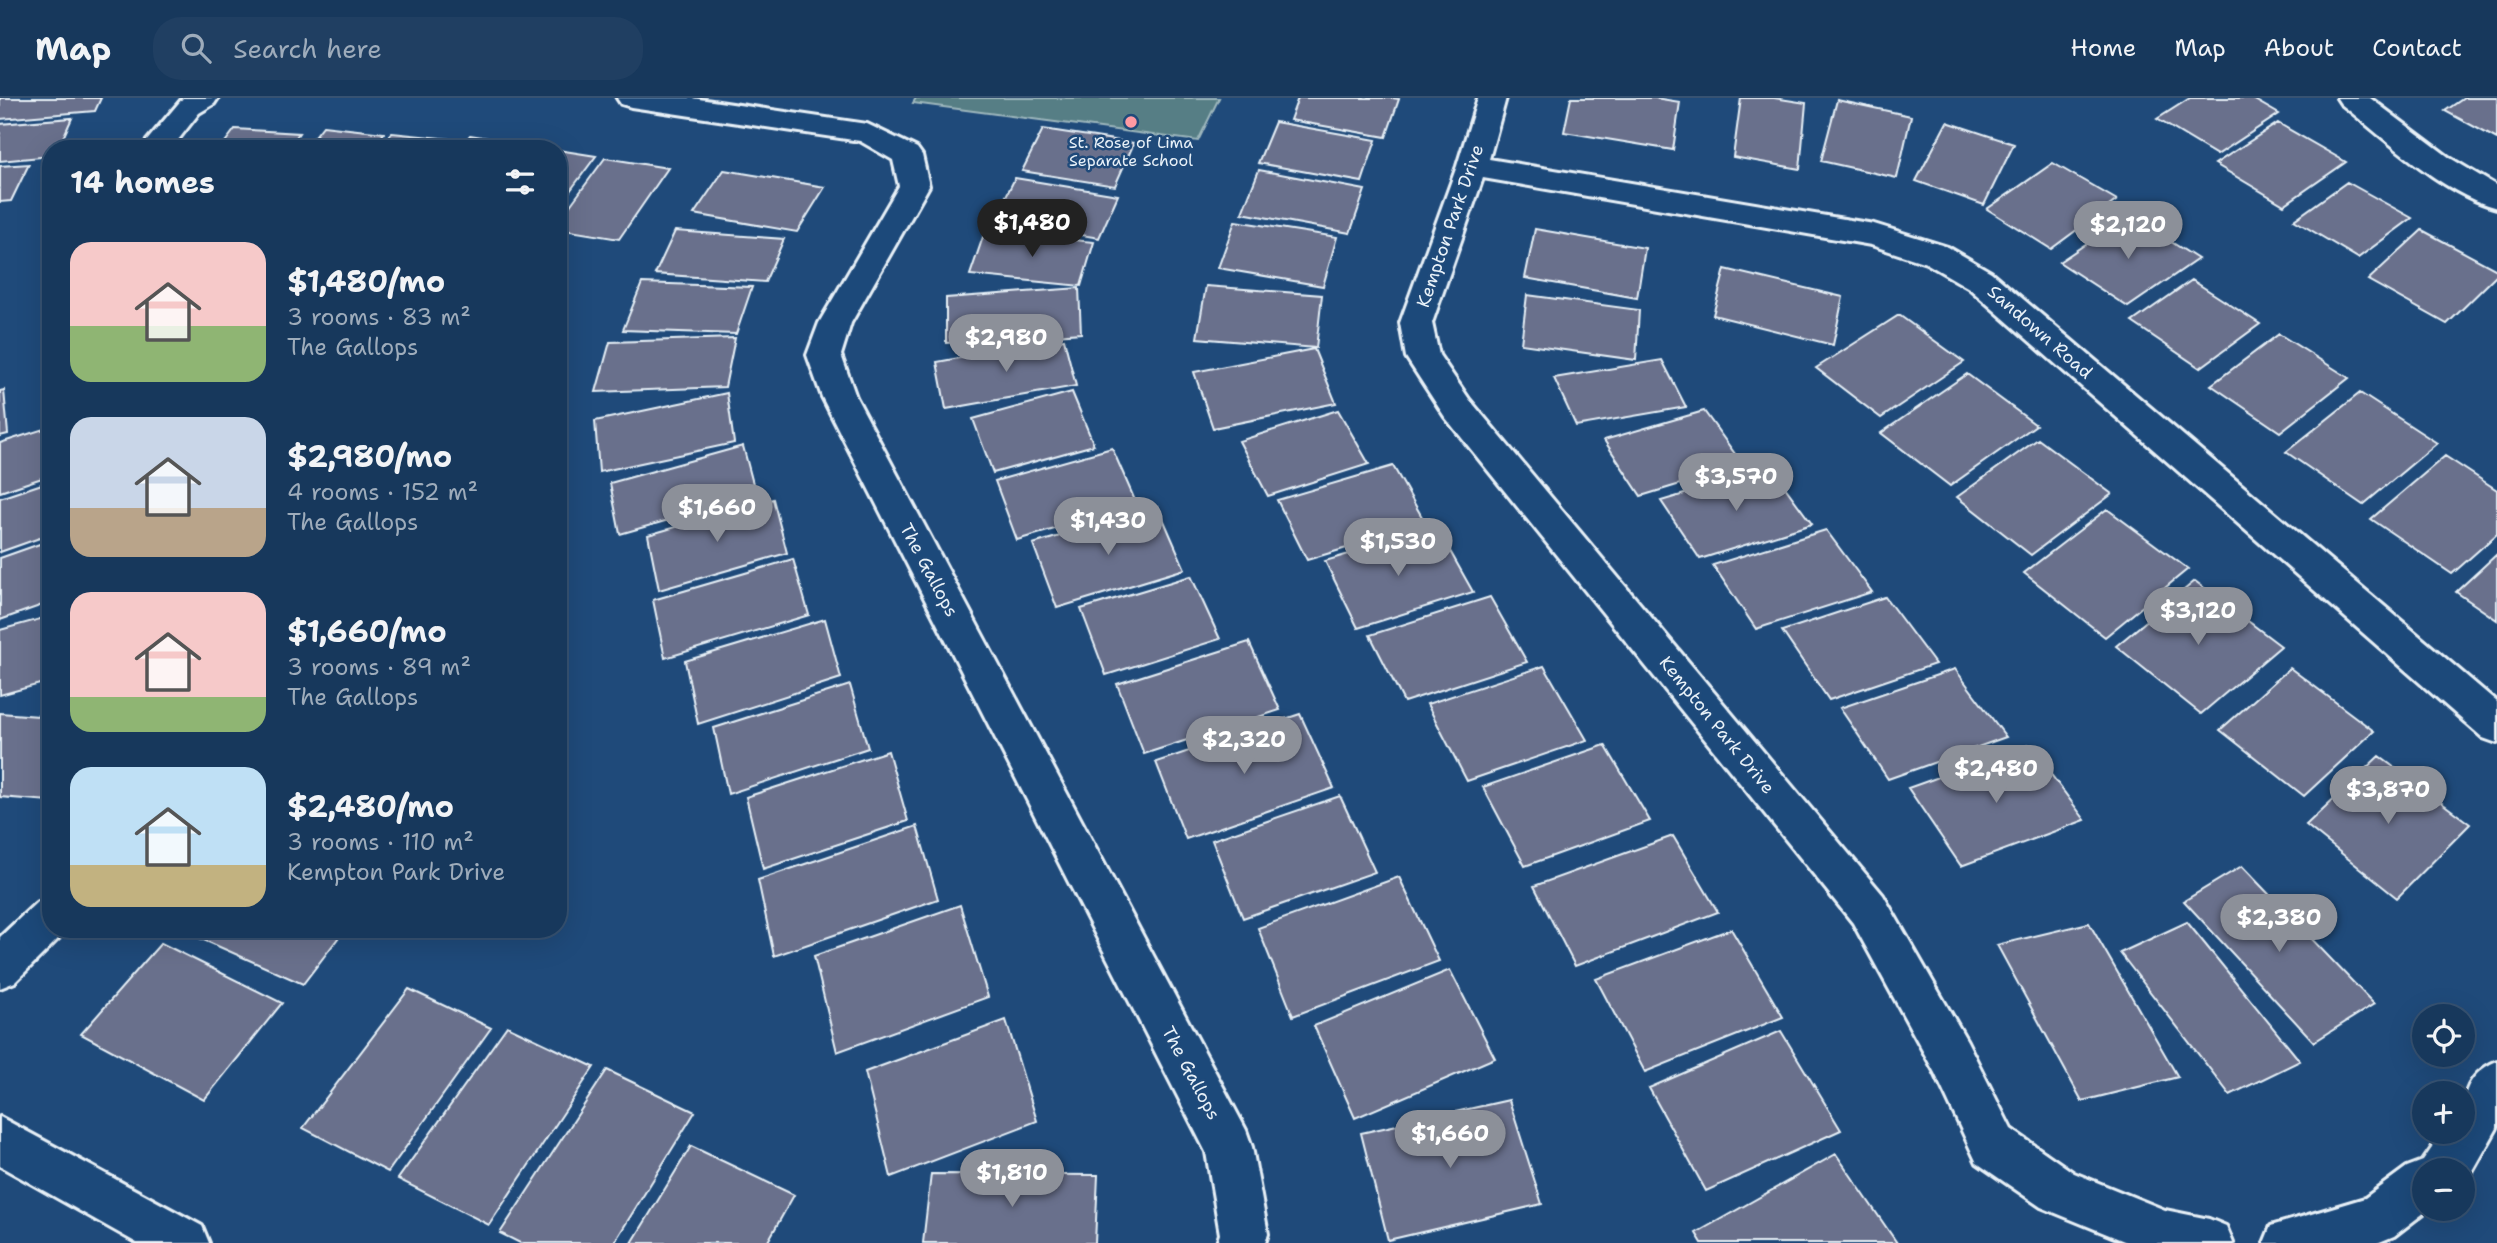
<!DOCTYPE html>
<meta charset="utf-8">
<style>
:root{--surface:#17385c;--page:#203f62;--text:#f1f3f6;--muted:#9eacbb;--line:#365272;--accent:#8c9099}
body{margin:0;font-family:"Shantell Sans",sans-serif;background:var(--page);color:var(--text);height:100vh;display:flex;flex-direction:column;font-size:26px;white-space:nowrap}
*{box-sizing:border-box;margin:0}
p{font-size:23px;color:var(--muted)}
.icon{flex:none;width:38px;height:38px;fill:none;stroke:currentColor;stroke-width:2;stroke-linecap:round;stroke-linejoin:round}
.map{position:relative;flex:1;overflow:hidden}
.drawer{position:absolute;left:42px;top:42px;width:525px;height:798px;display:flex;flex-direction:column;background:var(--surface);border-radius:28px;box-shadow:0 7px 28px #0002,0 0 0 2px var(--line)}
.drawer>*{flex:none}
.fabs{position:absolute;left:2412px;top:906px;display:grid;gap:14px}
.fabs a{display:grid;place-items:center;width:63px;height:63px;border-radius:50%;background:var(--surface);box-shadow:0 7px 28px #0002,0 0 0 2px var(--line);font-size:35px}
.price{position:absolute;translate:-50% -60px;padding:0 16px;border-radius:24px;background:var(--accent);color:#fff;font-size:23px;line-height:46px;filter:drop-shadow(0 2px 4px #0008)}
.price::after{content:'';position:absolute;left:50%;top:42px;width:21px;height:16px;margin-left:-10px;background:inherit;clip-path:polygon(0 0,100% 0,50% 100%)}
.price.current{background:#222;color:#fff}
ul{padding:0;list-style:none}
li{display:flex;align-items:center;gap:21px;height:175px;padding:0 28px}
li span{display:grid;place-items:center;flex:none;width:196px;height:140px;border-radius:21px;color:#555}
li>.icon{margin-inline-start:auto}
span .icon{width:84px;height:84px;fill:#fffc;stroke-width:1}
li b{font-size:30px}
h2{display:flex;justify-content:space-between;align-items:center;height:84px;padding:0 28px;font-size:30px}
header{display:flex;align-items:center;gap:42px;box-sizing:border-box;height:98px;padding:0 35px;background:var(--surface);border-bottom:2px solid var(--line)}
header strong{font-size:33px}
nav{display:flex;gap:38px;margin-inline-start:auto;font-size:24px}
.search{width:490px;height:63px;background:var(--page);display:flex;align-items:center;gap:18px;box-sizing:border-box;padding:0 24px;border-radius:28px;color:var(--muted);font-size:26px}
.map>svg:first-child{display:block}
.green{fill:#567e85;stroke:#9fb8be;stroke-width:2}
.building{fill:#69708c;stroke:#e8f1f8;stroke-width:2}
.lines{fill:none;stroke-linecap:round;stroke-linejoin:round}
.minor-casing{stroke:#e8f1f8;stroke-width:6}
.tertiary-casing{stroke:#e8f1f8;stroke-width:6}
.minor{fill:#1f4a7a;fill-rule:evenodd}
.tertiary{fill:#1f4a7a;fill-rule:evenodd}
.poi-dot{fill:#ff9aa2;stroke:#1f4a7a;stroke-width:2.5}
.labels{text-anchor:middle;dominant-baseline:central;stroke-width:5;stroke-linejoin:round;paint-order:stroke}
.far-poi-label{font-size:16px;fill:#e8f1f8;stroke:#1f4a7a}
.street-label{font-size:18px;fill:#e8f1f8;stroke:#1f4a7a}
</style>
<header>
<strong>Map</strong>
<div class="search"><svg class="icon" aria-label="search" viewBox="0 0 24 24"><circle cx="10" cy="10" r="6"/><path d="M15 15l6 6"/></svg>Search here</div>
<nav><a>Home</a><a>Map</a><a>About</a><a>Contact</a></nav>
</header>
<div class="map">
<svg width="2497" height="1145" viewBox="0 0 2497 1145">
<rect width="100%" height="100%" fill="#1f4a7a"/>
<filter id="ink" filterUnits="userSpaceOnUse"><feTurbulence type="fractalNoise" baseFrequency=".0143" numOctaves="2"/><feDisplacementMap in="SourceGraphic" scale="14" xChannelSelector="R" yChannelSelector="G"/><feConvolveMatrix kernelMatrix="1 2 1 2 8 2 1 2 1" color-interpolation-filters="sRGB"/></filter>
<g filter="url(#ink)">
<path class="green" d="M 916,0 L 1219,0 L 1198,43 L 913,5 Z"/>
<path class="building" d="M 0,0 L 101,0 L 95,13 L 0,21 Z
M 1298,0 L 1392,0 L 1399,1 L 1386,39 L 1290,22 Z
M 1571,0 L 1655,0 L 1680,4 L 1673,52 L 1564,34 Z
M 1741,0 L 1774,0 L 1806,5 L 1800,71 L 1733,59 Z
M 2190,0 L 2251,0 L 2279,16 L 2217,57 L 2157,21 Z
M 2464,0 L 2497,0 L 2497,41 L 2445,13 Z
M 1837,2 L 1911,18 L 1897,80 L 1821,63 Z
M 72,20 L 58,51 L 51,51 L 51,58 L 0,63 L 0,26 Z
M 1275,24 L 1376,42 L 1362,84 L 1258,65 Z
M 1947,24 L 2014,46 L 1984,107 L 1916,83 Z
M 2278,25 L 2346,64 L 2284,107 L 2215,66 Z
M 323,28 L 384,35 L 372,51 L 305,51 Z
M 235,31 L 299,35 L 288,51 L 220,51 Z
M 1043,31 L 1134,45 L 1115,88 L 1022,73 Z
M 392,35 L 451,41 L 444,51 L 380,51 Z
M 470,37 L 530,47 L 528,51 L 459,51 Z
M 558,52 L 596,58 L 558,109 Z
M 605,60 L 668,70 L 619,141 L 558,131 L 558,124 Z
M 2053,65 L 2117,102 L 2051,151 L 1987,111 Z
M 29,66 L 11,103 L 0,104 L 0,68 Z
M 724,72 L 825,89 L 797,134 L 694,116 Z
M 1259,72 L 1365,92 L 1350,135 L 1242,115 Z
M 1015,80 L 1118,97 L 1099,140 L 994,122 Z
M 2347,84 L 2412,120 L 2358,160 L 2294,122 Z
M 2129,117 L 2198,161 L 2128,209 L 2059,164 Z
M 1235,123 L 1337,139 L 1323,188 L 1218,170 Z
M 1535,131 L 1645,150 L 1637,200 L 1525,180 Z
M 2422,132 L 2497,172 L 2497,177 L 2447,226 L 2368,182 Z
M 675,133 L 784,141 L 765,184 L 655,176 Z
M 985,133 L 1094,144 L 1081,188 L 970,177 Z
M 1725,171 L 1843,199 L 1833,247 L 1713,217 Z
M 2192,182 L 2260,226 L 2200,270 L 2132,224 Z
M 642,185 L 752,189 L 736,236 L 623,232 Z
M 1206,188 L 1322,197 L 1316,250 L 1197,240 Z
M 1079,190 L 1081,235 L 946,245 L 946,200 Z
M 1527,197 L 1639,212 L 1636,262 L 1521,246 Z
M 1899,217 L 1964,264 L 1881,320 L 1816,270 Z
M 2279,236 L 2349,280 L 2280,334 L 2211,287 Z
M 735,240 L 725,289 L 596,294 L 610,244 Z
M 1064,241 L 1076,288 L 946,311 L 937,264 Z
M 1314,251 L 1336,305 L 1213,330 L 1194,274 Z
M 1662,262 L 1686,309 L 1576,328 L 1554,280 Z
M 1967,276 L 2036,327 L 1950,388 L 1881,335 Z
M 4,292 L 8,336 L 0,338 L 0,293 Z
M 1072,294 L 1094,347 L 993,375 L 973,321 Z
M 727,295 L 734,345 L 599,374 L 595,323 Z
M 2360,295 L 2437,345 L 2363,407 L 2286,354 Z
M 1338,312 L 1369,366 L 1268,398 L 1239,343 Z
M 1704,313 L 1743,367 L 1641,398 L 1604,342 Z
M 50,329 L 51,377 L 0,394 L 0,345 Z
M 2038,341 L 2112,396 L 2031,457 L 1957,399 Z
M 743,348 L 756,397 L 620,436 L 610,385 Z
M 1112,350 L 1137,407 L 1017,442 L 995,383 Z
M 2445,358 L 2497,392 L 2497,436 L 2452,476 L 2371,421 Z
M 1393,368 L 1426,426 L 1307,462 L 1277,402 Z
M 1771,370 L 1812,426 L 1700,461 L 1661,403 Z
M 51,383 L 51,436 L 0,454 L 0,400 Z
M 773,401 L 787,455 L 659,492 L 648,437 Z
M 1158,409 L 1185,471 L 1057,510 L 1033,446 Z
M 2107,411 L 2188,471 L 2105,539 L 2024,475 Z
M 1437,430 L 1473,494 L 1358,530 L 1325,463 Z
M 1826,432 L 1872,494 L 1756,531 L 1713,467 Z
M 51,442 L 51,504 L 0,522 L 0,460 Z
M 2497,456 L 2497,522 L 2456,494 Z
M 793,461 L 809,517 L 665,560 L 653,502 Z
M 1191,478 L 1220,541 L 1106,577 L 1081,511 Z
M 2195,483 L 2281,548 L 2201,616 L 2116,548 Z
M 1490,499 L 1527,564 L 1404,604 L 1370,537 Z
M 1885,499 L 1935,566 L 1829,602 L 1782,533 Z
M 51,518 L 51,583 L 0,597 L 0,532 Z
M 825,521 L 841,580 L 698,626 L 685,563 Z
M 1249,544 L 1280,612 L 1144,656 L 1117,586 Z
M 1544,568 L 1587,642 L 1467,683 L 1427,606 Z
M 2290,570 L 2374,633 L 2304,698 L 2220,632 Z
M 1955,571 L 2006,639 L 1888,681 L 1840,610 Z
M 850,587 L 868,650 L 728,696 L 714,630 Z
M 0,615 L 51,619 L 49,703 L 0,699 Z
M 1300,616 L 1334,690 L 1186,741 L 1156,664 Z
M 1605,647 L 1650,723 L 1525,768 L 1483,689 Z
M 2029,647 L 2085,722 L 1961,768 L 1908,690 Z
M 888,653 L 908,723 L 763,771 L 746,699 Z
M 2379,658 L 2470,726 L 2397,800 L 2306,727 Z
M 1340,698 L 1375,774 L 1243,820 L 1212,742 Z
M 917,728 L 938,801 L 774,858 L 758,782 Z
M 1673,738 L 1718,814 L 1575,868 L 1534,788 Z
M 2242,768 L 2374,906 L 2314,944 L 2184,803 Z
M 1399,779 L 1439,863 L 1293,918 L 1258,830 Z
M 960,807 L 988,899 L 837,954 L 814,858 Z
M 2187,824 L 2300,963 L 2230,997 L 2120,855 Z
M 2089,825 L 2178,979 L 2082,1003 L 1997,847 Z
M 179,831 L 345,831 L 303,886 Z
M 1731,831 L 1783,919 L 1645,974 L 1596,881 Z
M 161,845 L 282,905 L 204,1002 L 81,936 Z
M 1450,872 L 1495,960 L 1355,1020 L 1314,928 Z
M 409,891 L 491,930 L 388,1074 L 303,1030 Z
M 1006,922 L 1037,1023 L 891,1079 L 865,974 Z
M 507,928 L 594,969 L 489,1127 L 398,1081 Z
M 1781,933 L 1841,1032 L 1706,1093 L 1649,990 Z
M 607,972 L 695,1014 L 614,1145 L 520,1145 L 500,1135 Z
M 1509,1002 L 1542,1106 L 1388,1142 L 1361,1035 Z
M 691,1048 L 794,1097 L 767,1145 L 632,1145 Z
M 1836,1056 L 1897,1145 L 1702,1145 L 1696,1135 Z
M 931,1076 L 1098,1077 L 1095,1145 L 923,1145 Z"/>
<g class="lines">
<defs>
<path id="minor" d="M 183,0 L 218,0 L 214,6 L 199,15 L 171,51 L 140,51 Z
M 617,0 L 692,0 L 867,26 L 917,50 L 922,57 L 929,88 L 851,225 L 841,257 L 856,299 L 1246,1032 L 1252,1049 L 1268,1136 L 1265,1145 L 1217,1145 L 1220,1136 L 1206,1054 L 822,299 L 807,257 L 819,225 L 899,88 L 893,62 L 860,43 L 631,9 L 621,6 Z
M 1478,0 L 1506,0 L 1489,61 L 1874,126 L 1948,149 L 1991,174 L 2497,604 L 2497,645 L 2483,640 L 1969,190 L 1926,165 L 1871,147 L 1483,80 L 1432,225 L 1439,257 L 1469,301 L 1883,797 L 1967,943 L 2011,1031 L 2074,1075 L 2165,1112 L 2209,1121 L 2226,1128 L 2233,1145 L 2129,1145 L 2041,1109 L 1977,1065 L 1935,975 L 1853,825 L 1445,319 L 1406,259 L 1400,225 L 1457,68 Z
M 2337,0 L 2370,0 L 2450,60 L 2497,88 L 2497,110 C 2441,95 2386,41 2341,6 Z
M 51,799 L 51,831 L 67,831 L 66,833 L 15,884 L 0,890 L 0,839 L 36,805 Z
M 2497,963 L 2497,1030 L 2466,1085 L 2462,1087 L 2462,1073 L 2424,1073 L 2424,1111 L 2429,1111 L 2394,1138 L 2377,1145 L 2264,1145 L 2271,1128 L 2365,1100 L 2407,1069 L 2423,1063 L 2443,1034 L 2462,1034 C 2462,1002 2464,977 2497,963 Z"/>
<path id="tertiary" d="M 0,1019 L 202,1128 L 209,1145 L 137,1145 L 0,1068 Z"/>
</defs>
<use href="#minor" class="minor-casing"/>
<use href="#tertiary" class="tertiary-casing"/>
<use href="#minor" class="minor"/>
<use href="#tertiary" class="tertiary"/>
</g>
</g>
<circle class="poi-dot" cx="1131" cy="24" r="7"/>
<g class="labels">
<g class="far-poi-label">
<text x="1131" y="44">St. Rose of Lima<tspan x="1131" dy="18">Separate School</tspan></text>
</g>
<g class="street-label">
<text transform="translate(1450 128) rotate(-71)">Kempton Park Drive</text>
<text transform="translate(2040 234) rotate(41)">Sandown Road</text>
<text transform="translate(929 472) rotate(62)">The Gallops</text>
<text transform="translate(1717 627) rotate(51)">Kempton Park Drive</text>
<text transform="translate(1191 975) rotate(62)">The Gallops</text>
</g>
</g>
</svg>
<div class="fabs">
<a><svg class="icon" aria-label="locate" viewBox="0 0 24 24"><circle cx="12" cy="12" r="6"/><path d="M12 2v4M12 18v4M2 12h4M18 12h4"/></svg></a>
<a>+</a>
<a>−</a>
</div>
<b class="price current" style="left:1032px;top:161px">$1,480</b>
<b class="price" style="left:2128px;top:163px">$2,120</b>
<b class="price" style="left:1006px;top:276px">$2,980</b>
<b class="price" style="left:1736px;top:415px">$3,570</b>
<b class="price" style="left:717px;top:446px">$1,660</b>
<b class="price" style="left:1108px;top:459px">$1,430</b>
<b class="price" style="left:1398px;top:480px">$1,530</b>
<b class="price" style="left:2198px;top:549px">$3,120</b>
<b class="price" style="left:1244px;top:678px">$2,320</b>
<b class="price" style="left:1996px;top:707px">$2,480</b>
<b class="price" style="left:2388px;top:728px">$3,870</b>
<b class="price" style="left:2279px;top:856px">$2,380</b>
<b class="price" style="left:1450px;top:1072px">$1,660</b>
<b class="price" style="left:1012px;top:1111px">$1,810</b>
<section class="drawer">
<h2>14 homes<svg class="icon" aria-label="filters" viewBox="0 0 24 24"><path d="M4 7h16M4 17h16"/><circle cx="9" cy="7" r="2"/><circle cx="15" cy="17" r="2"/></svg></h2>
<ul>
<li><span style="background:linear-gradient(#f6c9c9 60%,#8fb573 0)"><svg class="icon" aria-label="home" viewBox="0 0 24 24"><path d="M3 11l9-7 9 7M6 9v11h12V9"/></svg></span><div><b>$1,480/mo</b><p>3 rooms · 83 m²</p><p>The Gallops</p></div></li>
<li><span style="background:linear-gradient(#c9d6e8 65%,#b9a48a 0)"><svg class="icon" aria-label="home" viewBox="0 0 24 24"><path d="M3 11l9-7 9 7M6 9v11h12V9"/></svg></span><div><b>$2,980/mo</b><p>4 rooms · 152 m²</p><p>The Gallops</p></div></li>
<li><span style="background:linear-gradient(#f6c9c9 75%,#8fb573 0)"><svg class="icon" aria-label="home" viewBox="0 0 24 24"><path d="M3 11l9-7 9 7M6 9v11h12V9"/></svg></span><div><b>$1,660/mo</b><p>3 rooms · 89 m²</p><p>The Gallops</p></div></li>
<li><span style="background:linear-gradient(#bfe0f5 70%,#c2b280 0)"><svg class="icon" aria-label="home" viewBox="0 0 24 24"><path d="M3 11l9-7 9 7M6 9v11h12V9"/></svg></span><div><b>$2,480/mo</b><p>3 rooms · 110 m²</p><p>Kempton Park Drive</p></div></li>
</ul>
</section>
</div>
